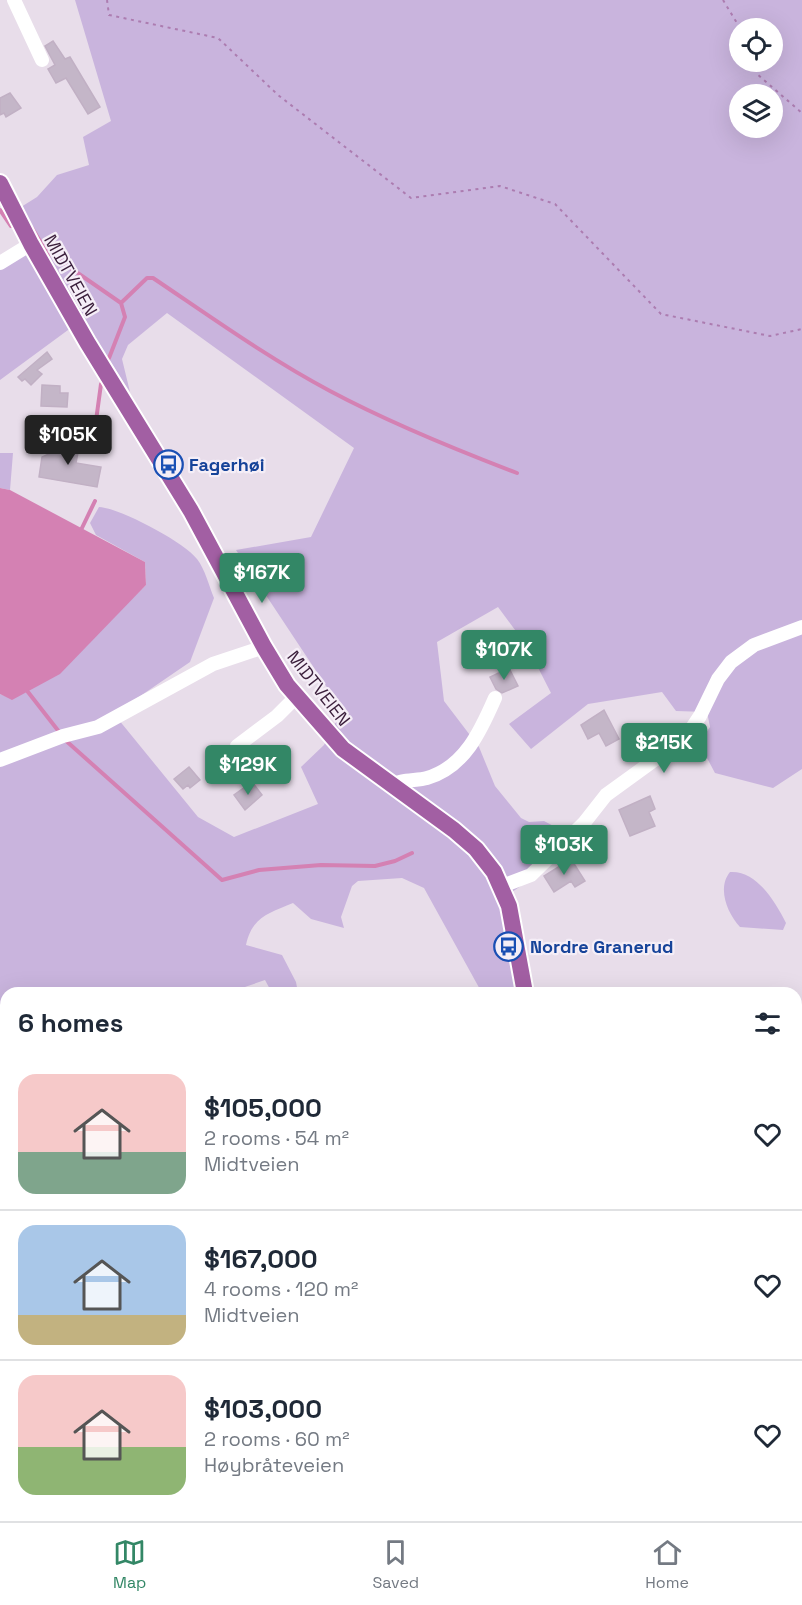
<!DOCTYPE html>
<meta charset="utf-8">
<style>
:root{--surface:#fff;--page:#f2f2f3;--text:#1f2937;--muted:#747a83;--line:#e0e1e3;--accent:#338766}
body{margin:0;font-family:"Space Grotesk",sans-serif;background:var(--page);color:var(--text);height:100vh;display:flex;flex-direction:column;font-size:22px;white-space:nowrap}
*{box-sizing:border-box;margin:0}
p{font-size:20px;color:var(--muted)}
.icon{flex:none;width:33px;height:33px;fill:none;stroke:currentColor;stroke-width:2;stroke-linecap:round;stroke-linejoin:round}
.map{position:relative;flex:1;overflow:hidden}
.details{position:absolute;left:0px;top:987px;width:802px;height:534px;display:flex;flex-direction:column;background:var(--surface);border-radius:18px 18px 0 0;box-shadow:0 6px 24px #0002}
.details>*{flex:none}
.tools{position:absolute;left:729px;top:18px;display:grid;gap:12px}
.tools a{display:grid;place-items:center;width:54px;height:54px;border-radius:50%;background:var(--surface);box-shadow:0 6px 24px #0002;font-size:30px}
.price{position:absolute;translate:-50% -51px;padding:0 14px;border-radius:6px;background:var(--accent);color:#fff;font-size:20px;line-height:39px;filter:drop-shadow(0 2px 3px #0008)}
.price::after{content:'';position:absolute;left:50%;top:36px;width:18px;height:14px;margin-left:-9px;background:inherit;clip-path:polygon(0 0,100% 0,50% 100%)}
.price.on{background:#222;color:#fff}
ul{padding:0;list-style:none}
li{display:flex;align-items:center;gap:18px;height:150px;padding:0 18px}
li+li{border-top:2px solid var(--line)}
li span{display:grid;place-items:center;flex:none;width:168px;height:120px;border-radius:18px;color:#555}
li>.icon{margin-inline-start:auto}
span .icon{width:72px;height:72px;fill:#fffc;stroke-width:1}
li b{font-size:26px}
h2{display:flex;justify-content:space-between;align-items:center;height:72px;padding:0 18px;font-size:26px}
.menu{display:flex;justify-content:space-around;align-items:center;height:84px;border-top:2px solid var(--line);background:var(--surface);font-size:16px;color:var(--muted)}
.menu a{display:grid;justify-items:center;gap:3px}
.menu .on{color:var(--accent)}
.map>svg:first-child{display:block}
.green{fill:#c9b4dd;fill-rule:evenodd}
.water{fill:#d481b3}
.lines{fill:none;stroke-linecap:round;stroke-linejoin:round}
.stream{stroke:#d481b3;stroke-width:4}
.building{fill:#c4b6c8;stroke:#c1b0c4;stroke-width:1.5}
.major-casing{stroke:#fff;stroke-width:20}
.path{stroke:#ac7cb0;stroke-width:2;stroke-dasharray:3 4.5;stroke-linecap:butt}
.minor{stroke:#fff;stroke-width:14}
.major{stroke:#a25fa3;stroke-width:16}
.labels{text-anchor:middle;dominant-baseline:central;stroke-width:4.5;stroke-linejoin:round;paint-order:stroke}
.street-label{font-size:18px;fill:#3a1e3b;stroke:#f5eef7}
.transit-label{font-size:18px;font-weight:bold;fill:#164399;stroke:#f5eef7;text-anchor:start}
</style>
<div class="map">
<svg width="802" height="1521" viewBox="0 0 802 1521">
<rect width="100%" height="100%" fill="#e8ddea"/>
<path class="green" d="M 75,0 L 802,0 L 802,769 L 773,788 L 715,773 L 699,743 L 710,727 L 707,712 L 676,711 L 662,692 L 588,704 L 531,749 L 509,724 L 551,693 L 527,646 L 498,607 L 437,642 L 444,701 L 479,747 L 495,786 L 521,818 L 529,822 L 544,821 L 563,831 L 564,846 L 540,873 L 512,892 L 531,976 L 528,993 L 482,993 L 424,888 L 402,878 L 358,881 L 352,886 L 341,917 L 344,928 L 311,919 L 293,903 C 269,913 252,917 246,945 L 282,955 L 296,982 L 298,993 L 272,993 L 265,980 L 242,988 L 239,993 L 6,993 L 6,1515 L 567,1515 L 568,1521 L 0,1521 L 0,694 L 12,699 L 120,610 L 146,585 L 145,562 L 96,535 L 90,523 L 99,507 C 120,508 184,542 197,559 C 205,569 209,586 214,598 L 190,662 L 114,714 L 198,817 L 234,837 L 318,804 L 301,767 L 324,745 L 342,710 L 236,550 L 311,537 L 354,448 L 167,313 L 128,345 L 122,359 L 130,392 L 83,319 L 0,380 L 0,267 L 37,239 L 21,207 L 37,197 L 57,175 L 89,165 L 83,137 L 111,121 ZM 740,28 L 772,28 L 772,62 L 740,62 ZM 740,94 L 772,94 L 772,128 L 740,128 Z
M 0,453 L 13,453 L 10,490 L 0,488 Z
M 730,872 C 757,870 776,903 786,923 L 783,930 L 740,927 C 727,913 717,888 730,872 Z
M 797,1323 L 802,1328 L 802,1521 L 782,1521 L 779,1515 L 796,1515 Z"/>
<path class="water" d="M 0,488 L 10,490 L 145,562 L 146,585 L 60,674 L 12,700 L 0,694 Z"/>
<g class="lines">
<path class="stream" d="M 0,210 L 11,226
M 32,228 L 46,251 L 121,303 L 125,317 L 109,358
M 121,303 L 147,278 L 153,278 C 211,317 268,358 330,391 C 390,423 454,449 517,473
M 95,428 L 101,384
M 81,530 L 95,501
M 28,692 L 60,733
M 64,739 L 222,880 L 259,870 L 321,865 L 375,866 L 395,861 L 412,853"/>
</g>
<path class="building" d="M 53,41 L 65,59 L 70,57 L 100,107 L 88,114 L 66,78 L 56,83 L 48,69 L 55,65 L 45,46 Z
M 10,93 L 21,108 L 6,117 L 4,113 L 0,115 L 0,98 Z
M 47,352 L 52,359 L 37,370 L 42,374 L 31,385 L 25,379 L 22,381 L 18,377 Z
M 42,385 L 60,386 L 60,393 L 68,393 L 67,407 L 41,406 Z
M 54,438 L 65,440 L 64,444 L 79,447 L 76,463 L 101,467 L 97,487 L 39,477 L 42,457 L 49,454 Z
M 509,668 L 518,686 L 502,693 L 496,689 L 490,677 Z
M 604,710 L 619,739 L 606,746 L 599,733 L 588,739 L 581,725 Z
M 189,767 L 200,780 L 190,788 L 188,785 L 183,789 L 174,779 Z
M 252,782 L 262,795 L 245,810 L 234,795 Z
M 650,796 L 655,809 L 649,812 L 655,826 L 630,836 L 619,810 Z
M 571,859 L 585,881 L 575,887 L 571,881 L 554,892 L 544,876 Z"/>
<g class="lines">
<defs>
<path id="major" d="M 0,183 L 31,244 L 87,342 L 191,511 L 264,647 L 287,685 L 343,749 L 454,830 L 476,849 L 494,872 L 509,906 L 525,993
M 619,1515 L 620,1521"/>
</defs>
<use href="#major" class="major-casing"/>
<path class="path" d="M 107,0 L 109,15 L 218,38 L 278,95 L 411,198 L 500,186 L 555,204 L 661,314 L 770,336 L 802,329
M 723,0 L 740,28
M 752,62 L 757,74 L 802,113
M 0,1462 L 6,1459"/>
<path class="minor" d="M 14,0 L 42,60
M 0,263 L 31,244
M 237,746 L 277,716 L 296,697
M 0,760 L 63,736 L 98,727 L 213,664 L 264,647
M 391,786 C 400,779 416,781 427,778 C 465,767 481,730 495,698
M 502,886 L 531,875 L 584,823 L 606,795 L 686,737 L 700,716 L 718,679 L 731,662 L 754,645 L 802,627
M 796,1201 L 802,1204"/>
<use href="#major" class="major"/>
</g>
<defs>
<symbol id="bus-ring" viewBox="-11 -11 22 22"><circle r="9.5" fill="#f5eef7" stroke="#1a4fb4" stroke-width="1.5"/><path d="M-5-6H5V4H4V6H2V4H-2V6H-4V4H-5ZM-3.5-4V0h7V-4ZM-3.5 1.2v1.5H-2V1.2ZM2 1.2v1.5H3.5V1.2Z" fill="#1a4fb4"/></symbol>
</defs>
<g fill-rule="evenodd">
<use href="#bus-ring" x="152" y="448" width="33" height="33"/>
<use href="#bus-ring" x="492" y="930" width="33" height="33"/>
</g>
<g class="labels">
<g class="street-label">
<text transform="translate(71 275) rotate(61)">MIDTVEIEN</text>
<text transform="translate(319 688) rotate(52)">MIDTVEIEN</text>
</g>
<g class="transit-label">
<text x="189" y="464">Fagerhøi</text>
<text x="530" y="946">Nordre Granerud</text>
</g>
</g>
</svg>
<div class="tools">
<a><svg class="icon" aria-label="locate" viewBox="0 0 24 24"><circle cx="12" cy="12" r="6"/><path d="M12 2v4M12 18v4M2 12h4M18 12h4"/></svg></a>
<a><svg class="icon" aria-label="layers" viewBox="0 0 24 24"><path d="M12 4l9 5-9 5-9-5zM3 14l9 5 9-5"/></svg></a>
</div>
<b class="price on" style="left:68px;top:466px">$105K</b>
<b class="price" style="left:262px;top:604px">$167K</b>
<b class="price" style="left:504px;top:681px">$107K</b>
<b class="price" style="left:664px;top:774px">$215K</b>
<b class="price" style="left:248px;top:796px">$129K</b>
<b class="price" style="left:564px;top:876px">$103K</b>
<section class="details">
<h2>6 homes<svg class="icon" aria-label="filters" viewBox="0 0 24 24"><path d="M4 7h16M4 17h16"/><circle cx="9" cy="7" r="2"/><circle cx="15" cy="17" r="2"/></svg></h2>
<ul>
<li><span style="background:linear-gradient(#f6c9c9 65%,#7fa58c 0)"><svg class="icon" aria-label="home" viewBox="0 0 24 24"><path d="M3 11l9-7 9 7M6 9v11h12V9"/></svg></span><div><b>$105,000</b><p>2 rooms · 54 m²</p><p>Midtveien</p></div><svg class="icon" aria-label="heart" viewBox="0 0 24 24"><path d="M12 20l-8-8c-3-5 5-10 8-4 3-6 11-1 8 4z"/></svg></li>
<li><span style="background:linear-gradient(#a9c7e8 75%,#c2b280 0)"><svg class="icon" aria-label="home" viewBox="0 0 24 24"><path d="M3 11l9-7 9 7M6 9v11h12V9"/></svg></span><div><b>$167,000</b><p>4 rooms · 120 m²</p><p>Midtveien</p></div><svg class="icon" aria-label="heart" viewBox="0 0 24 24"><path d="M12 20l-8-8c-3-5 5-10 8-4 3-6 11-1 8 4z"/></svg></li>
<li><span style="background:linear-gradient(#f6c9c9 60%,#8fb573 0)"><svg class="icon" aria-label="home" viewBox="0 0 24 24"><path d="M3 11l9-7 9 7M6 9v11h12V9"/></svg></span><div><b>$103,000</b><p>2 rooms · 60 m²</p><p>Høybråteveien</p></div><svg class="icon" aria-label="heart" viewBox="0 0 24 24"><path d="M12 20l-8-8c-3-5 5-10 8-4 3-6 11-1 8 4z"/></svg></li>
</ul>
</section>
</div>
<nav class="menu">
<a class="on"><svg class="icon" aria-label="map" viewBox="0 0 24 24"><path d="M3 6l6-2 6 2 6-2v14l-6 2-6-2-6 2zM9 4v14M15 6v14"/></svg>Map</a>
<a><svg class="icon" aria-label="saved" viewBox="0 0 24 24"><path d="M7 4h10v16l-5-4-5 4z"/></svg>Saved</a>
<a><svg class="icon" aria-label="home" viewBox="0 0 24 24"><path d="M3 11l9-7 9 7M6 9v11h12V9"/></svg>Home</a>
</nav>
